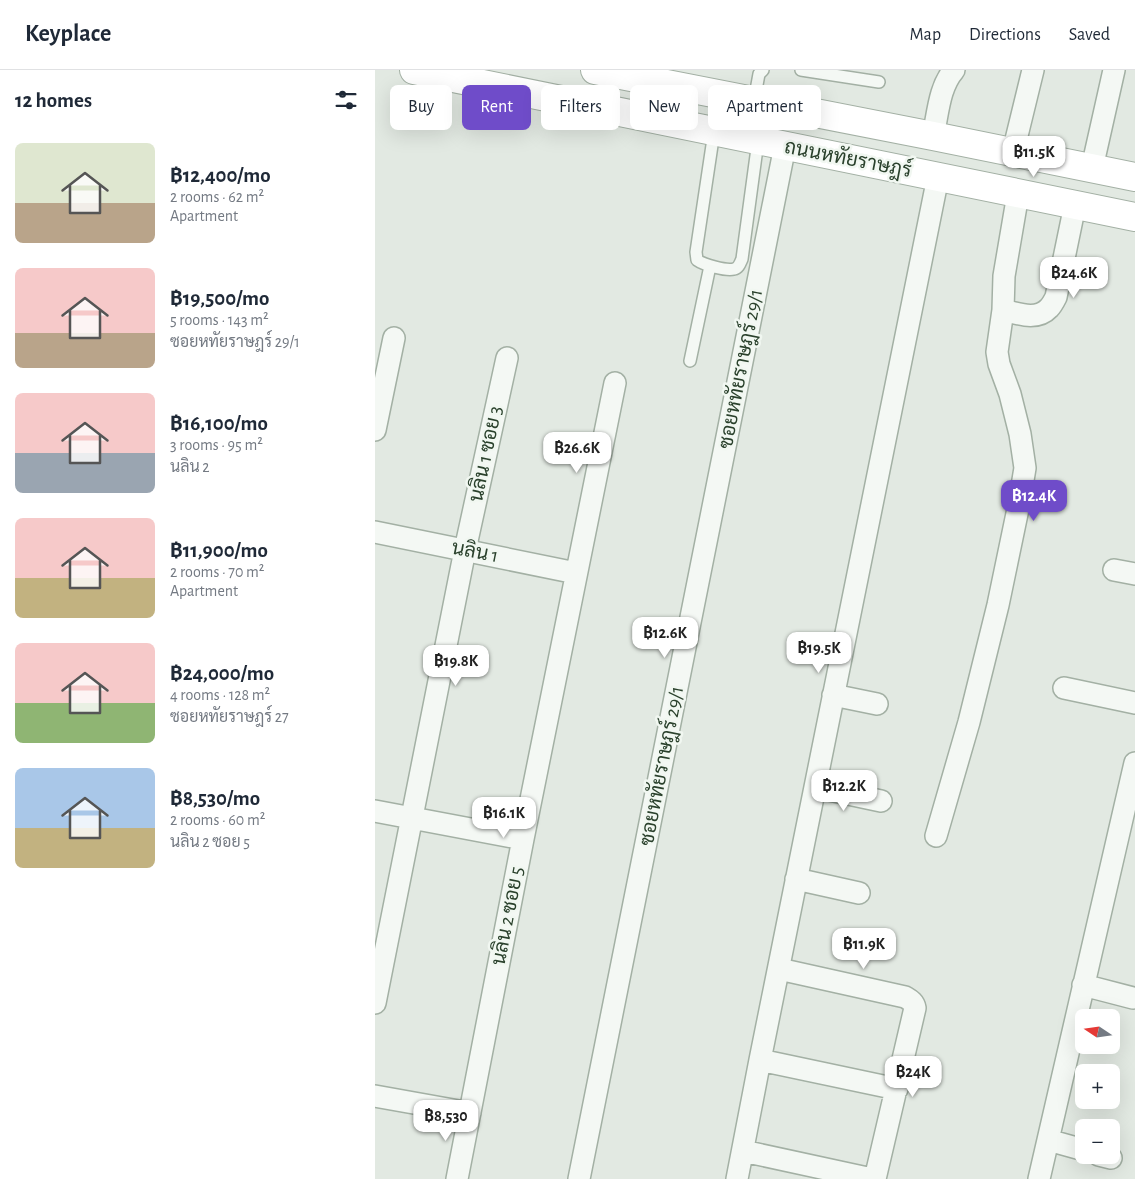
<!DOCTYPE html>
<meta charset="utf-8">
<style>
:root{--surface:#fff;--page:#f6f6f7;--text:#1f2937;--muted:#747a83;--line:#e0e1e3;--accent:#6f4cc9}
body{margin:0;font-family:"Alegreya Sans",Sarabun,sans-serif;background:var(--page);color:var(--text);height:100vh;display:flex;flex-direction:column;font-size:19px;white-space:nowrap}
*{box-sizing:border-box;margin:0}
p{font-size:16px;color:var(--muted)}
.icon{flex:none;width:28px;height:28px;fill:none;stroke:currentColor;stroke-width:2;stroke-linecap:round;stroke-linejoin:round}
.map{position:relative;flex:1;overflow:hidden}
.details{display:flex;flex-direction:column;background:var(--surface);width:375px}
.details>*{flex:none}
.hud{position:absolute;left:15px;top:15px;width:475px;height:45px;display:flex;gap:10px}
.needle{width:32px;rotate:283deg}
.controls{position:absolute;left:700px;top:939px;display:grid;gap:10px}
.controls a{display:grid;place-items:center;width:45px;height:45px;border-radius:8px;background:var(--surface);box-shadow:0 5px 20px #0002;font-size:25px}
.price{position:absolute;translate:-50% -42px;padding:0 11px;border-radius:10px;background:#fff;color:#222;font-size:16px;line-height:32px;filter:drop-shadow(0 1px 2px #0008)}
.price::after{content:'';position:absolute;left:50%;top:30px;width:15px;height:11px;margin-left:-8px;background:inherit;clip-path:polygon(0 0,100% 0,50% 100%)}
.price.active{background:var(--accent);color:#fff}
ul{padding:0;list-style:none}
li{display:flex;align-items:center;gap:15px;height:125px;padding:0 15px}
li span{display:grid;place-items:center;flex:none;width:140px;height:100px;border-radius:8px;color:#555}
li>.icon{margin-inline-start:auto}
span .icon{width:60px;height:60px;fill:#fffc;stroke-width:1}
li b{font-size:21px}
h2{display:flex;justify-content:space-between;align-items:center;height:60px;padding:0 15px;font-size:21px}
.tag{padding:0 18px;border-radius:8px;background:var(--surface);box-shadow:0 5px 20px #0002;font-size:18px;line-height:45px}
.tag.active{background:var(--accent);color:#fff}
header{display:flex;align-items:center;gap:30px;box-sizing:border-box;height:70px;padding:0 25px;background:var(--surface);border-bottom:1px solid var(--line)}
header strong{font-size:24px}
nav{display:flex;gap:28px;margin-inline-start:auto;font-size:18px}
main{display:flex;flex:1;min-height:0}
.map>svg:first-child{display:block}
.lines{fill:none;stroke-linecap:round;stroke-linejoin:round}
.lane-casing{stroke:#a3b0a4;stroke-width:14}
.street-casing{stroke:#a3b0a4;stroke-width:24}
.secondary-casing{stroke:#a3b0a4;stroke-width:30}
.lane{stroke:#f4f8f4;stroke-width:11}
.street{stroke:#f4f8f4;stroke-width:21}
.secondary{stroke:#fff;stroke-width:28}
.labels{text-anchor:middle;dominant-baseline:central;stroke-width:5;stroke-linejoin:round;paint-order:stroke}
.street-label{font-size:20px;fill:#2a412c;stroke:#f1f7f1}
</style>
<header>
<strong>Keyplace</strong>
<nav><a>Map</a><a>Directions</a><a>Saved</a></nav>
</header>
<main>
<section class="details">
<h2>12 homes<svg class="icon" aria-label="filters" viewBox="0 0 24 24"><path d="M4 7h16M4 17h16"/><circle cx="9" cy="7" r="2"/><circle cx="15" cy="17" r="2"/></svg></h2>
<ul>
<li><span style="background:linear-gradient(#dfe7d0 60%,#b9a48a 0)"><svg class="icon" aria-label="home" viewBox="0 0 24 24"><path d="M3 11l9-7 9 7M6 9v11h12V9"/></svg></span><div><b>฿12,400/mo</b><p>2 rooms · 62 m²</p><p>Apartment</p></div></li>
<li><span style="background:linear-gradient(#f6c9c9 65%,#b9a48a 0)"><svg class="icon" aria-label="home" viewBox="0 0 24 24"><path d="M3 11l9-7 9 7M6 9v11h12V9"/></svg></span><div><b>฿19,500/mo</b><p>5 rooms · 143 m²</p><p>ซอยหทัยราษฎร์ 29/1</p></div></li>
<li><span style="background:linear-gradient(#f6c9c9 60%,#9aa5b1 0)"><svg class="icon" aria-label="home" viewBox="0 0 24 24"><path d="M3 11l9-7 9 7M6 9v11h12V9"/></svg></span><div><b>฿16,100/mo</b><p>3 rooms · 95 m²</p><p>นลิน 2</p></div></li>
<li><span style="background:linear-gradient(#f6c9c9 60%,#c2b280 0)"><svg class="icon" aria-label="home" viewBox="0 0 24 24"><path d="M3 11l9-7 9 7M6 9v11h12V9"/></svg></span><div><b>฿11,900/mo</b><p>2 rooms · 70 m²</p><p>Apartment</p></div></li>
<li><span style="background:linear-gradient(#f6c9c9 60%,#8fb573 0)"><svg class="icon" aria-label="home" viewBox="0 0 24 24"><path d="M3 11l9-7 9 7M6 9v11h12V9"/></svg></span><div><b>฿24,000/mo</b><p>4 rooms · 128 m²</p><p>ซอยหทัยราษฎร์ 27</p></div></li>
<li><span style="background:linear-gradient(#a9c7e8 60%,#c2b280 0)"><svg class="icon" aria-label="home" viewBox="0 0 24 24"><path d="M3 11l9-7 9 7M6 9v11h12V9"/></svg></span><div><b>฿8,530/mo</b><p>2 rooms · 60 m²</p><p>นลิน 2 ซอย 5</p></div></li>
</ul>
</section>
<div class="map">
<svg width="760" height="1109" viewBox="0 0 760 1109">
<rect width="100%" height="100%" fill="#e2e9e2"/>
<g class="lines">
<defs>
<path id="lane" d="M 426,0 L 504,12
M 379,31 L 384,4 L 388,0
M 339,62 L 321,182 L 322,190 C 329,195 351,201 359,199 C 364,198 365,193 367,189 L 383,71
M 315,291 L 335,196"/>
<path id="street" d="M 558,66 C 563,44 564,17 579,0
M 638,82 L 658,0
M 717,98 L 739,0
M 628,240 C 644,244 662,251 674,238 C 677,235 679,231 681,227 L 700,135
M 0,360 L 19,268
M 0,462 L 201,503
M 739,500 L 760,504
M 689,618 L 760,633
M 458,625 L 502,634
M 440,717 L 506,731
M 0,741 L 148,769
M 561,766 L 594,652 L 623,535 L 644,434 L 650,398 L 645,364 L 635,324 L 624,294 L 622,282 L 628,240 L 629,206 L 643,124
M 421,809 L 484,823
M 404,899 L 530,927 C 535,930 539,932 540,938 L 500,1109
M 708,915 L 758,928
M 0,933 L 90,480 L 132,288
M 385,990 L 522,1019
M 0,1026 L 95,1043
M 673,1070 L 709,1080
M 368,1081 L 497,1109
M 724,1085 L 736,1088
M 82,1109 L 148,769 L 240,313
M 204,1109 L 410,76
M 362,1109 L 385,990 L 563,107
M 664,1109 L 760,693"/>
<path id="secondary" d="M 39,0 L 760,147
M 220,0 L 558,66 L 760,107"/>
</defs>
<use href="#lane" class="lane-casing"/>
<use href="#street" class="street-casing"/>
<use href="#secondary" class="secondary-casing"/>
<use href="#lane" class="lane"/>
<use href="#street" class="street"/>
<use href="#secondary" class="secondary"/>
</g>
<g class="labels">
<g class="street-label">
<text transform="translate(473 89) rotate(11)">ถนนหทัยราษฎร์</text>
<text transform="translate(366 299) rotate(-79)">ซอยหทัยราษฎร์ 29/1</text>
<text transform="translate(111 384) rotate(-78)">นลิน 1 ซอย 3</text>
<text transform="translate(100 482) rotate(11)">นลิน 1</text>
<text transform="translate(287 696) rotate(-79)">ซอยหทัยราษฎร์ 29/1</text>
<text transform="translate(133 846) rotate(-79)">นลิน 2 ซอย 5</text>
</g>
</g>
</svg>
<div class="controls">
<a><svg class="needle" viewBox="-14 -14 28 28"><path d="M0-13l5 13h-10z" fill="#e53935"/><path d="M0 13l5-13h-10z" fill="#747a83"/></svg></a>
<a>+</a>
<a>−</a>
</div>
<b class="price" style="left:659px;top:108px">฿11.5K</b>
<b class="price" style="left:699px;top:229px">฿24.6K</b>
<b class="price" style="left:202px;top:404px">฿26.6K</b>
<b class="price active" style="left:659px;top:452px">฿12.4K</b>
<b class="price" style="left:290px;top:589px">฿12.6K</b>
<b class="price" style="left:444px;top:604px">฿19.5K</b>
<b class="price" style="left:81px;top:617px">฿19.8K</b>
<b class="price" style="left:469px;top:742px">฿12.2K</b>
<b class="price" style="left:129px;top:769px">฿16.1K</b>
<b class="price" style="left:489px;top:900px">฿11.9K</b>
<b class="price" style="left:538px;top:1028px">฿24K</b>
<b class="price" style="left:71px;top:1072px">฿8,530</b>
<div class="hud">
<a class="tag">Buy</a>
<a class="tag active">Rent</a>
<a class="tag">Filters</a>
<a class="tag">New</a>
<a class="tag">Apartment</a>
</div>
</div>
</main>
